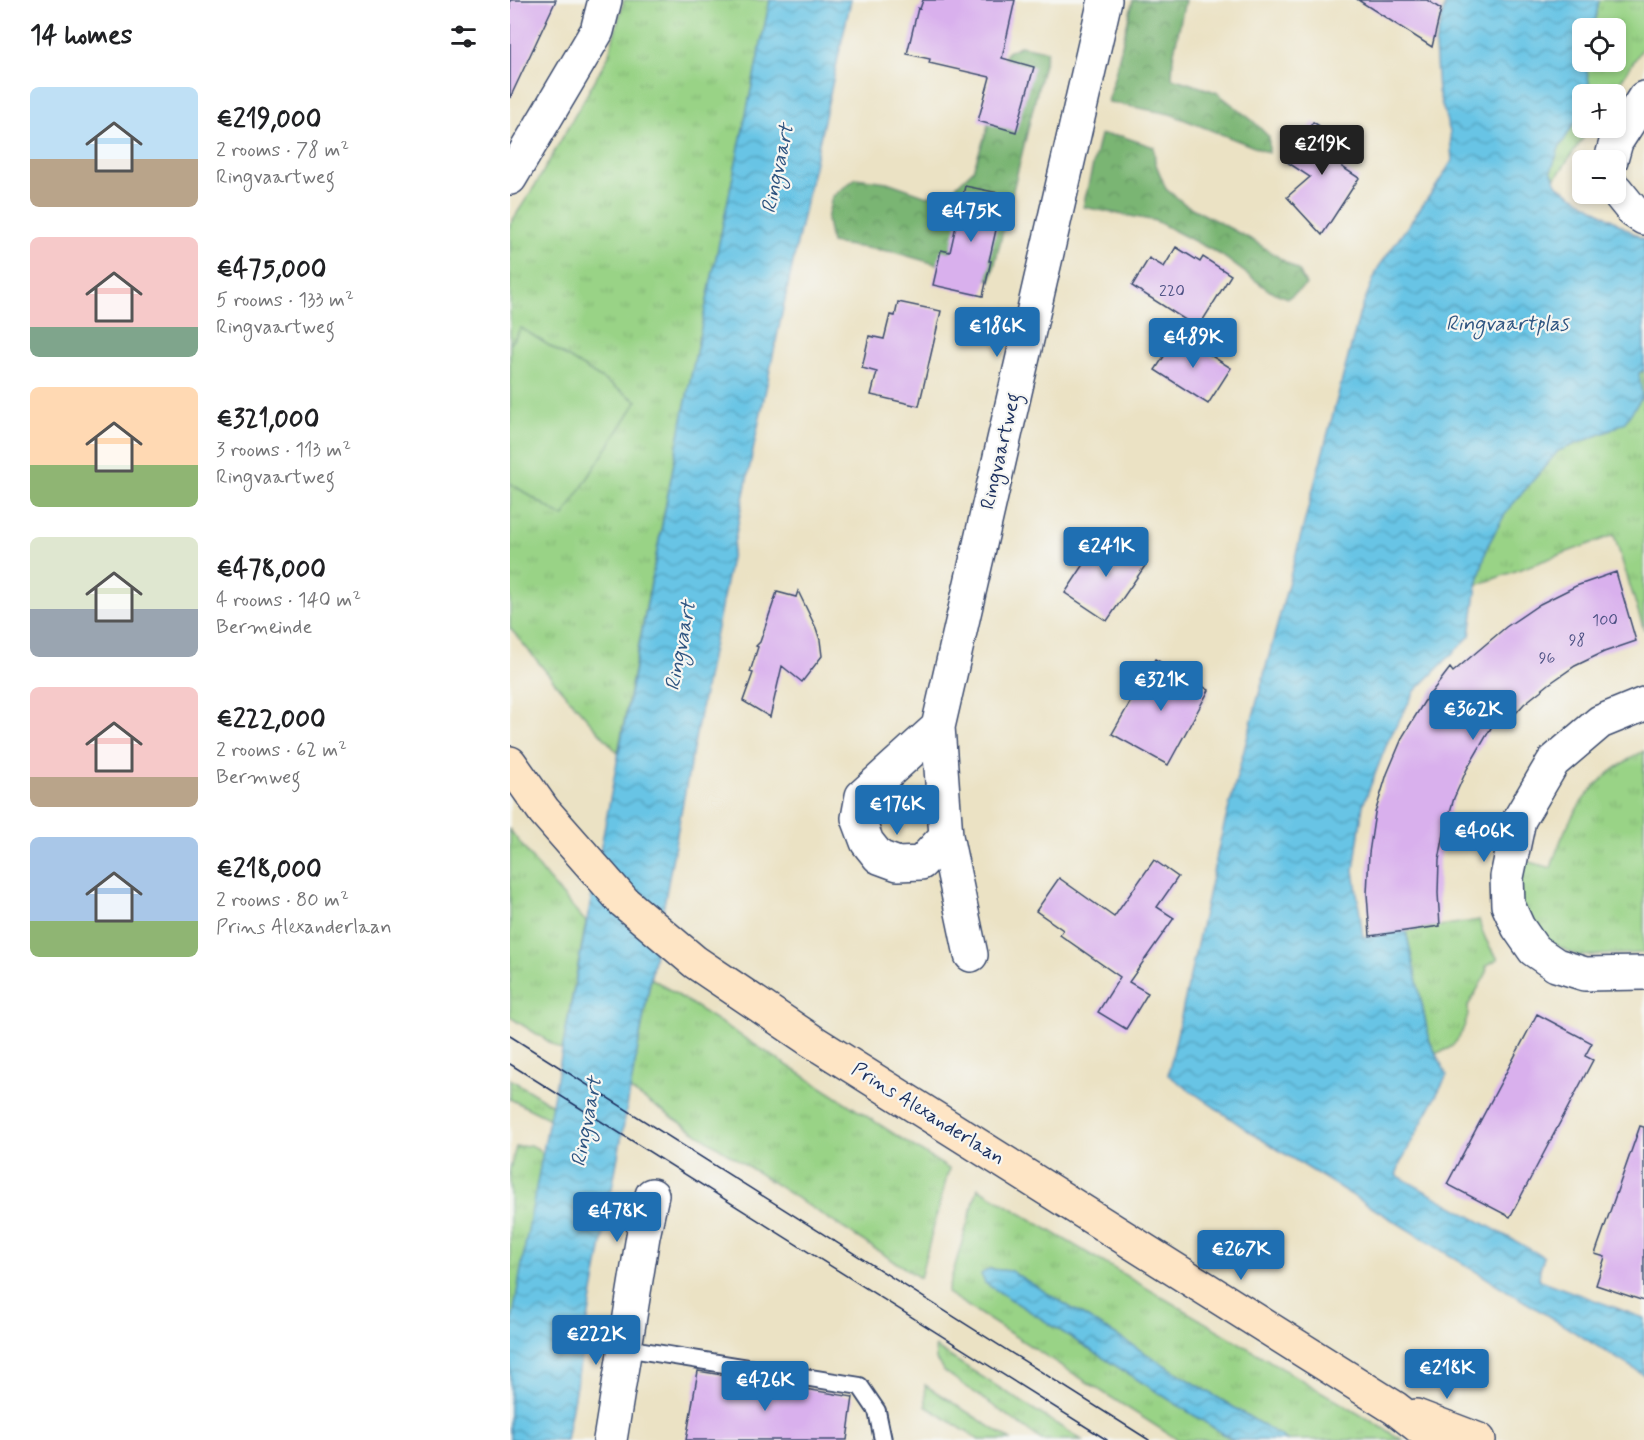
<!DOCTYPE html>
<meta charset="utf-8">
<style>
:root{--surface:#fff;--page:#f2f2f2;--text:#202124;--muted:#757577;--accent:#1f6fb2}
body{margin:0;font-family:Mynerve,sans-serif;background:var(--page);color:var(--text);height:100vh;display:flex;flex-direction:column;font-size:22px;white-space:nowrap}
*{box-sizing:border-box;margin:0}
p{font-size:20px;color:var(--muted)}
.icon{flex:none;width:33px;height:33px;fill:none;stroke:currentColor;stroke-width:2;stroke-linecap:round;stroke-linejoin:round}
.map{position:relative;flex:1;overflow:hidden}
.side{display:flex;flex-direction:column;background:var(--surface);width:510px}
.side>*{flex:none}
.buttons{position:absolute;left:1062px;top:18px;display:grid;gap:12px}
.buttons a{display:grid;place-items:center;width:54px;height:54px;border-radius:9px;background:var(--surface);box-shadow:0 3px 9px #0003;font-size:30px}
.price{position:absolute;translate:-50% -51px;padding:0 14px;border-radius:6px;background:var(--accent);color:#fff;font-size:20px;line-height:39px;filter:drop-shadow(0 2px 3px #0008)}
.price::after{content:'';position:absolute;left:50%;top:36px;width:18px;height:14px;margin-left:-9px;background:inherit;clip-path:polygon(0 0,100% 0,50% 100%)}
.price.selected{background:#222;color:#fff}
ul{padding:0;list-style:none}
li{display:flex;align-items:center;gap:18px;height:150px;padding:0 30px}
li span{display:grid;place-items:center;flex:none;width:168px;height:120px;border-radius:9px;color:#555}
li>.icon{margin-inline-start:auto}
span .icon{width:72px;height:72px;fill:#fffc;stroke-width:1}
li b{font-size:26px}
h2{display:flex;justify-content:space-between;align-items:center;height:72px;padding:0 30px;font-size:26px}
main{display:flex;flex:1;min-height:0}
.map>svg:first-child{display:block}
.grass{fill:url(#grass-tufts);stroke:#5a8172;stroke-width:1.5}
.forest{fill:url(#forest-crowns);stroke:#4a7268;stroke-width:1.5}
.garden{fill:#99d386;stroke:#5a8172;stroke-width:1.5}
.water{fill:url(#water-waves);stroke:#417aa2;stroke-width:1.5}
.building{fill:#d9b0ed}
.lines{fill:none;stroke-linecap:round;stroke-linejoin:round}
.service-casing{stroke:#3a4a6d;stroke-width:20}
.minor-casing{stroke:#3a4a6d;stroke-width:36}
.secondary-casing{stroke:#3a4a6d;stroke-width:36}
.service{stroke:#fff;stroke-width:16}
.minor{stroke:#fff;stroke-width:33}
.secondary{stroke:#fee5c5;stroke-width:33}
.tram{stroke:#1b2f5e;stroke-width:1.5}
.labels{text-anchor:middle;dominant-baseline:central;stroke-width:4.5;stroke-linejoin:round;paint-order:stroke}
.number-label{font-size:16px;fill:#4a4f82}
.street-label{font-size:20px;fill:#1b2f5e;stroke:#f6f6f2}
.water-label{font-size:21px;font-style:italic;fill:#2e5480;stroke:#f6f6f2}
</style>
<main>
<section class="side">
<h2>14 homes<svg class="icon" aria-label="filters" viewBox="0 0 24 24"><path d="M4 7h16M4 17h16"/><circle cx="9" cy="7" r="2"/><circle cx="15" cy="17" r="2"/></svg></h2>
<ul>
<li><span style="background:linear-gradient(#bfe0f5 60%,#b9a48a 0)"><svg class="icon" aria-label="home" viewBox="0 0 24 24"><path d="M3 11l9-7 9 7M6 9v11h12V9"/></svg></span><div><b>€219,000</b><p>2 rooms · 78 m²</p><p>Ringvaartweg</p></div></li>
<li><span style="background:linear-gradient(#f6c9c9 75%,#7fa58c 0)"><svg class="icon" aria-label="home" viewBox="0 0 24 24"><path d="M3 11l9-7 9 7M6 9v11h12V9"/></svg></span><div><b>€475,000</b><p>5 rooms · 133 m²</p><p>Ringvaartweg</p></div></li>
<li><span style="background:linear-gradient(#ffd9b3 65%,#8fb573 0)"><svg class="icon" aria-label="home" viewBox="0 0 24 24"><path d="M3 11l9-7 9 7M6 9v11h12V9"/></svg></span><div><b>€321,000</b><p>3 rooms · 113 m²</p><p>Ringvaartweg</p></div></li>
<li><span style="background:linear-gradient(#dfe7d0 60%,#9aa5b1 0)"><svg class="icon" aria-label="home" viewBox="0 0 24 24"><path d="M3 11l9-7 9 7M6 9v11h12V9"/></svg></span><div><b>€478,000</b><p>4 rooms · 140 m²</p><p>Bermeinde</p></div></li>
<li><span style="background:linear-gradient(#f6c9c9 75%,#b9a48a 0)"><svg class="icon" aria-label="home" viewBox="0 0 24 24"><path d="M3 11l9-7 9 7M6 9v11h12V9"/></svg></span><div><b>€222,000</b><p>2 rooms · 62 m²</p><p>Bermweg</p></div></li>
<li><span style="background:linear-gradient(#a9c7e8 70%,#8fb573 0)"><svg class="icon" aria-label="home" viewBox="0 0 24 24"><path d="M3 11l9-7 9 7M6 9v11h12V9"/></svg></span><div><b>€218,000</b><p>2 rooms · 80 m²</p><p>Prins Alexanderlaan</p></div></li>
</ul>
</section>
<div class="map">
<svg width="1134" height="1440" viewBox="0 0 1134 1440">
<defs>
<pattern id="grass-tufts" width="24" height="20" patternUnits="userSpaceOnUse" patternTransform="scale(1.5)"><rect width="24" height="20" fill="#99d386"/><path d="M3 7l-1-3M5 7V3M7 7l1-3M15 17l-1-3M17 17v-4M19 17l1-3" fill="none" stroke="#83b576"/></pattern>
<pattern id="forest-crowns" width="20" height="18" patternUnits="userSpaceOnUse" patternTransform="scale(1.5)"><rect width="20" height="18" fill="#7ab573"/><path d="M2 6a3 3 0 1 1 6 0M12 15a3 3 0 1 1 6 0" fill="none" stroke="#639462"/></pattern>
<pattern id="water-waves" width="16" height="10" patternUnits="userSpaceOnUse" patternTransform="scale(1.5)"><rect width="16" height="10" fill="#67c4e5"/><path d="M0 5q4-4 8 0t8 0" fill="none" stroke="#54a0bd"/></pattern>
</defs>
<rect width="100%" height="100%" fill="#f6f6f2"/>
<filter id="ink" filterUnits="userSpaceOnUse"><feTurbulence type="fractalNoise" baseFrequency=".0167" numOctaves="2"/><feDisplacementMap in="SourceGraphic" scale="12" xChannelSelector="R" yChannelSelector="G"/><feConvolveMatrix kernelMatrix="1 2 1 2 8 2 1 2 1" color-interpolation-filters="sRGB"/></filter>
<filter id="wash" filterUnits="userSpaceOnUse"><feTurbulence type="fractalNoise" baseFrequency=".008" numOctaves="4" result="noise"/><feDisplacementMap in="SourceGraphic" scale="24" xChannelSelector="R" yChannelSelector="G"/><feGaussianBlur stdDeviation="1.35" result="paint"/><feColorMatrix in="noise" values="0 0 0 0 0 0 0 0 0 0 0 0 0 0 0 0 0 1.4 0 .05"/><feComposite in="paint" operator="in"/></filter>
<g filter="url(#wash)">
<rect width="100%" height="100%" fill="#ebe2c4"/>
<path class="grass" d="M 114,0 L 260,0 L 174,410 L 108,753 L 48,686 L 0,628 L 0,224 L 26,184 L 98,57 Z
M 1089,0 L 1134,0 L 1134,46 L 1102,94 L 1081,94 L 1077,72 L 1079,62 L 1106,62 L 1106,28 L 1084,28 Z
M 1072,111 L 1072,128 L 1080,128 L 1045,179 L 1041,171 L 1049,148 Z
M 1134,370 L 1134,630 L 1104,535 L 967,585 L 977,547 L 996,512 L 1048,451 L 1101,430 L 1129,373 Z
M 1134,751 L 1134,953 L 1068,956 L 1033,939 L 1011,911 L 1010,859 L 1041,868 C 1058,812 1081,778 1134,751 Z
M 0,830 L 37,878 L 76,922 L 52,1050 L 0,1017 Z
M 969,920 C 972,935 979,947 988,959 L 977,965 L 976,974 L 958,1006 C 960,1016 951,1037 943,1045 C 939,1050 932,1051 926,1053 L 920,1042 L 896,931 Z
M 141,978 L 439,1169 L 410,1278 L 120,1090 Z
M 0,1079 L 42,1105 L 40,1119 L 0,1099 Z
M 20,1145 L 27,1148 L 33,1155 L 0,1333 L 0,1169 L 6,1147 Z
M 468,1188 L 893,1440 L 777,1440 L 501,1271 L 479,1269 L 471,1274 L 475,1283 L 723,1440 L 668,1440 L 437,1293 Z
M 425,1347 L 572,1440 L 532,1440 L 434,1371 L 426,1360 Z
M 415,1385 L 501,1440 L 469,1440 L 416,1406 Z"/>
<path class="forest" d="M 623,0 L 675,0 L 663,57 L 662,78 L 706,92 L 743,121 L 759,137 L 759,153 L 660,114 L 598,102 Z
M 510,46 L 537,51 L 481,280 L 384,252 L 321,243 L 317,219 L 322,197 L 346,178 L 377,182 L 417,196 L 444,188 L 463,170 L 477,130 L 485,83 L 497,52 Z
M 590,135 L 611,136 L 644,147 L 645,162 L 656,189 L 676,205 L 744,241 L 789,271 L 796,285 L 778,298 L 760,291 L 711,255 L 646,221 L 573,207 Z"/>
<path class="garden" d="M 11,328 L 127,401 L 53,517 L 0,483 L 0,345 Z"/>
<path class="water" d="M 260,0 L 341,0 C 279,274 221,548 169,823 C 131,1029 94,1234 56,1440 L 0,1440 L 0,1333 L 15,1246 L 174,410 Z
M 936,0 L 1089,0 L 1084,28 L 1072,28 L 1072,62 L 1079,62 L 1077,72 L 1081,94 L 1072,94 L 1072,111 L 1049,148 L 1041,171 L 1048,186 L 1134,240 L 1134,370 L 1129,373 L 1132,397 L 1115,422 L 1101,430 L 1048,451 L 996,512 L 977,547 L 967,585 L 960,636 L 905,691 L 878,741 L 853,805 L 844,870 L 853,937 L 896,931 L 920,1042 L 937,1075 L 891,1162 L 886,1175 L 1034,1257 L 1030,1269 L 1029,1280 L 1134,1318 L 1134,1375 L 746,1136 L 658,1075 L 710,841 L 850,312 L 868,268 L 927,185 L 942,161 L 940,132 L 928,91 L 925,45 Z
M 479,1269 L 501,1271 L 777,1440 L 723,1440 L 475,1283 L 471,1274 Z"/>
<g id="blocks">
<path class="building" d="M 0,0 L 46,0 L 0,98 Z
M 413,0 L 505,0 L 492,58 L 524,67 L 506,132 L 468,121 L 480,77 L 419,63 L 420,59 L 397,54 L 408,8 L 410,9 Z
M 848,0 L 917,0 L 931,9 L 922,47 Z
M 803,122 L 844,148 L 832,167 L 849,178 L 812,235 L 777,197 L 800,177 L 777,162 Z
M 455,186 L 494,194 L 479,261 L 481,261 L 473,296 L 423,285 L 431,250 L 440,252 Z
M 666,247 L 690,262 L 693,257 L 721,275 L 688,328 L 622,286 L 639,258 L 654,267 Z
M 388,302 L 431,311 L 409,406 L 361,395 L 367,372 L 352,368 L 359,336 L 374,339 L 380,315 L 385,316 Z
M 668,335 L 721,368 L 698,404 L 645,370 Z
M 594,534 L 637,563 L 597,621 L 555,593 Z
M 1106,572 L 1126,641 L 1094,652 L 1065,666 L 1039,684 L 1014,704 L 998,722 L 989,714 L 957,769 L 944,798 L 935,829 L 929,860 L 928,893 L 930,926 L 860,936 L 857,894 L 859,853 L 865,813 L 877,774 L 893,736 L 914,702 L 940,668 L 943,672 L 996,627 L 1030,604 L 1066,586 Z
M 288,591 L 306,628 L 310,640 L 312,656 L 292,682 L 272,666 L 260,717 L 233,701 L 243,673 L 240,672 L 248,647 L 246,646 L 250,642 L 267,592 L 286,597 Z
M 645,659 L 699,690 L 658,765 L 602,734 Z
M 644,860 L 668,877 L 647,907 L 664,918 L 619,982 L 638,993 L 616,1029 L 588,1012 L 610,977 L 550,935 L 553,930 L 526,911 L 549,878 L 604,917 Z
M 1027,1014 L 1082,1043 L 1075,1056 L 1083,1060 L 1000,1217 L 937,1184 Z
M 1130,1126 L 1134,1127 L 1134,1301 L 1086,1285 L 1095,1257 L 1085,1254 Z
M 188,1371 L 343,1397 L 337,1440 L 176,1440 Z"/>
</g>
</g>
<g filter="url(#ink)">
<use href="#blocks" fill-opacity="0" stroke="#3a4a6d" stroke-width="1.5"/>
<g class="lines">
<defs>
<path id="service" d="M 115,1348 L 350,1386 L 367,1411 L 373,1440"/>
<path id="minor" d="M 1101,160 L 1106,142 L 1134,98
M 0,178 L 87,31 L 95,0
M 1106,190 L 1123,211 L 1134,218
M 1134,704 L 1090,722 L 1043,762 L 1009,820 L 997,877 L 998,905 L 1008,927 L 1024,950 L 1046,965 L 1075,974 L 1134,973
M 428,727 L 352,796 L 348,818 L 357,842 L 369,857 L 388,864 L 411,863 L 436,836 L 428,727 L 595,0
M 436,836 L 461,955
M 100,1440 L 133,1236 L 142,1195"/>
<path id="secondary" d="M 0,763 L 34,811 L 114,902 L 185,962 L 302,1041 L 885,1408 L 926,1440
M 906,1416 L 969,1440"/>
</defs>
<use href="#service" class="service-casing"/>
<use href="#minor" class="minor-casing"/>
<use href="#secondary" class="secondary-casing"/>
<use href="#service" class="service"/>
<use href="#minor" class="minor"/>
<use href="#secondary" class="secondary"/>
<path class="tram" d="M 0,1036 L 639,1440
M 0,1064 L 597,1440"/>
</g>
</g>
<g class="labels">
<g class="number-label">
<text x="662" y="291">220</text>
<text x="1095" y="620">100</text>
<text x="1067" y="640">98</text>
<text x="1037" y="658">96</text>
</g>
<g class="street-label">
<text transform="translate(491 451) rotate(-77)">Ringvaartweg</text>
<text transform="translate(418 1114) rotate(32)">Prins Alexanderlaan</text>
</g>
<g class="water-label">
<text transform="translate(268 169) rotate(-78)">Ringvaart</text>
<text x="997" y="324">Ringvaartplas</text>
<text transform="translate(171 646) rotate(-79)">Ringvaart</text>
<text transform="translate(77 1122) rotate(-79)">Ringvaart</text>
</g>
</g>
</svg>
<div class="buttons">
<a><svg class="icon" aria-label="locate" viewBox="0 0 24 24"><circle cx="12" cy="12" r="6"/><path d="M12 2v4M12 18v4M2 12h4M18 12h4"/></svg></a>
<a>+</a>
<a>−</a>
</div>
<b class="price selected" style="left:812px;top:176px">€219K</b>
<b class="price" style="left:461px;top:243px">€475K</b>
<b class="price" style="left:487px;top:358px">€186K</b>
<b class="price" style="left:683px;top:369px">€489K</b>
<b class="price" style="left:596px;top:578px">€241K</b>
<b class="price" style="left:651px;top:712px">€321K</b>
<b class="price" style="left:963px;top:741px">€362K</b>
<b class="price" style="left:387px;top:836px">€176K</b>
<b class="price" style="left:974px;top:863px">€406K</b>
<b class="price" style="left:107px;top:1243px">€478K</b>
<b class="price" style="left:731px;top:1281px">€267K</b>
<b class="price" style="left:86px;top:1366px">€222K</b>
<b class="price" style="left:937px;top:1400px">€218K</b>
<b class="price" style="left:255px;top:1412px">€426K</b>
</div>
</main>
